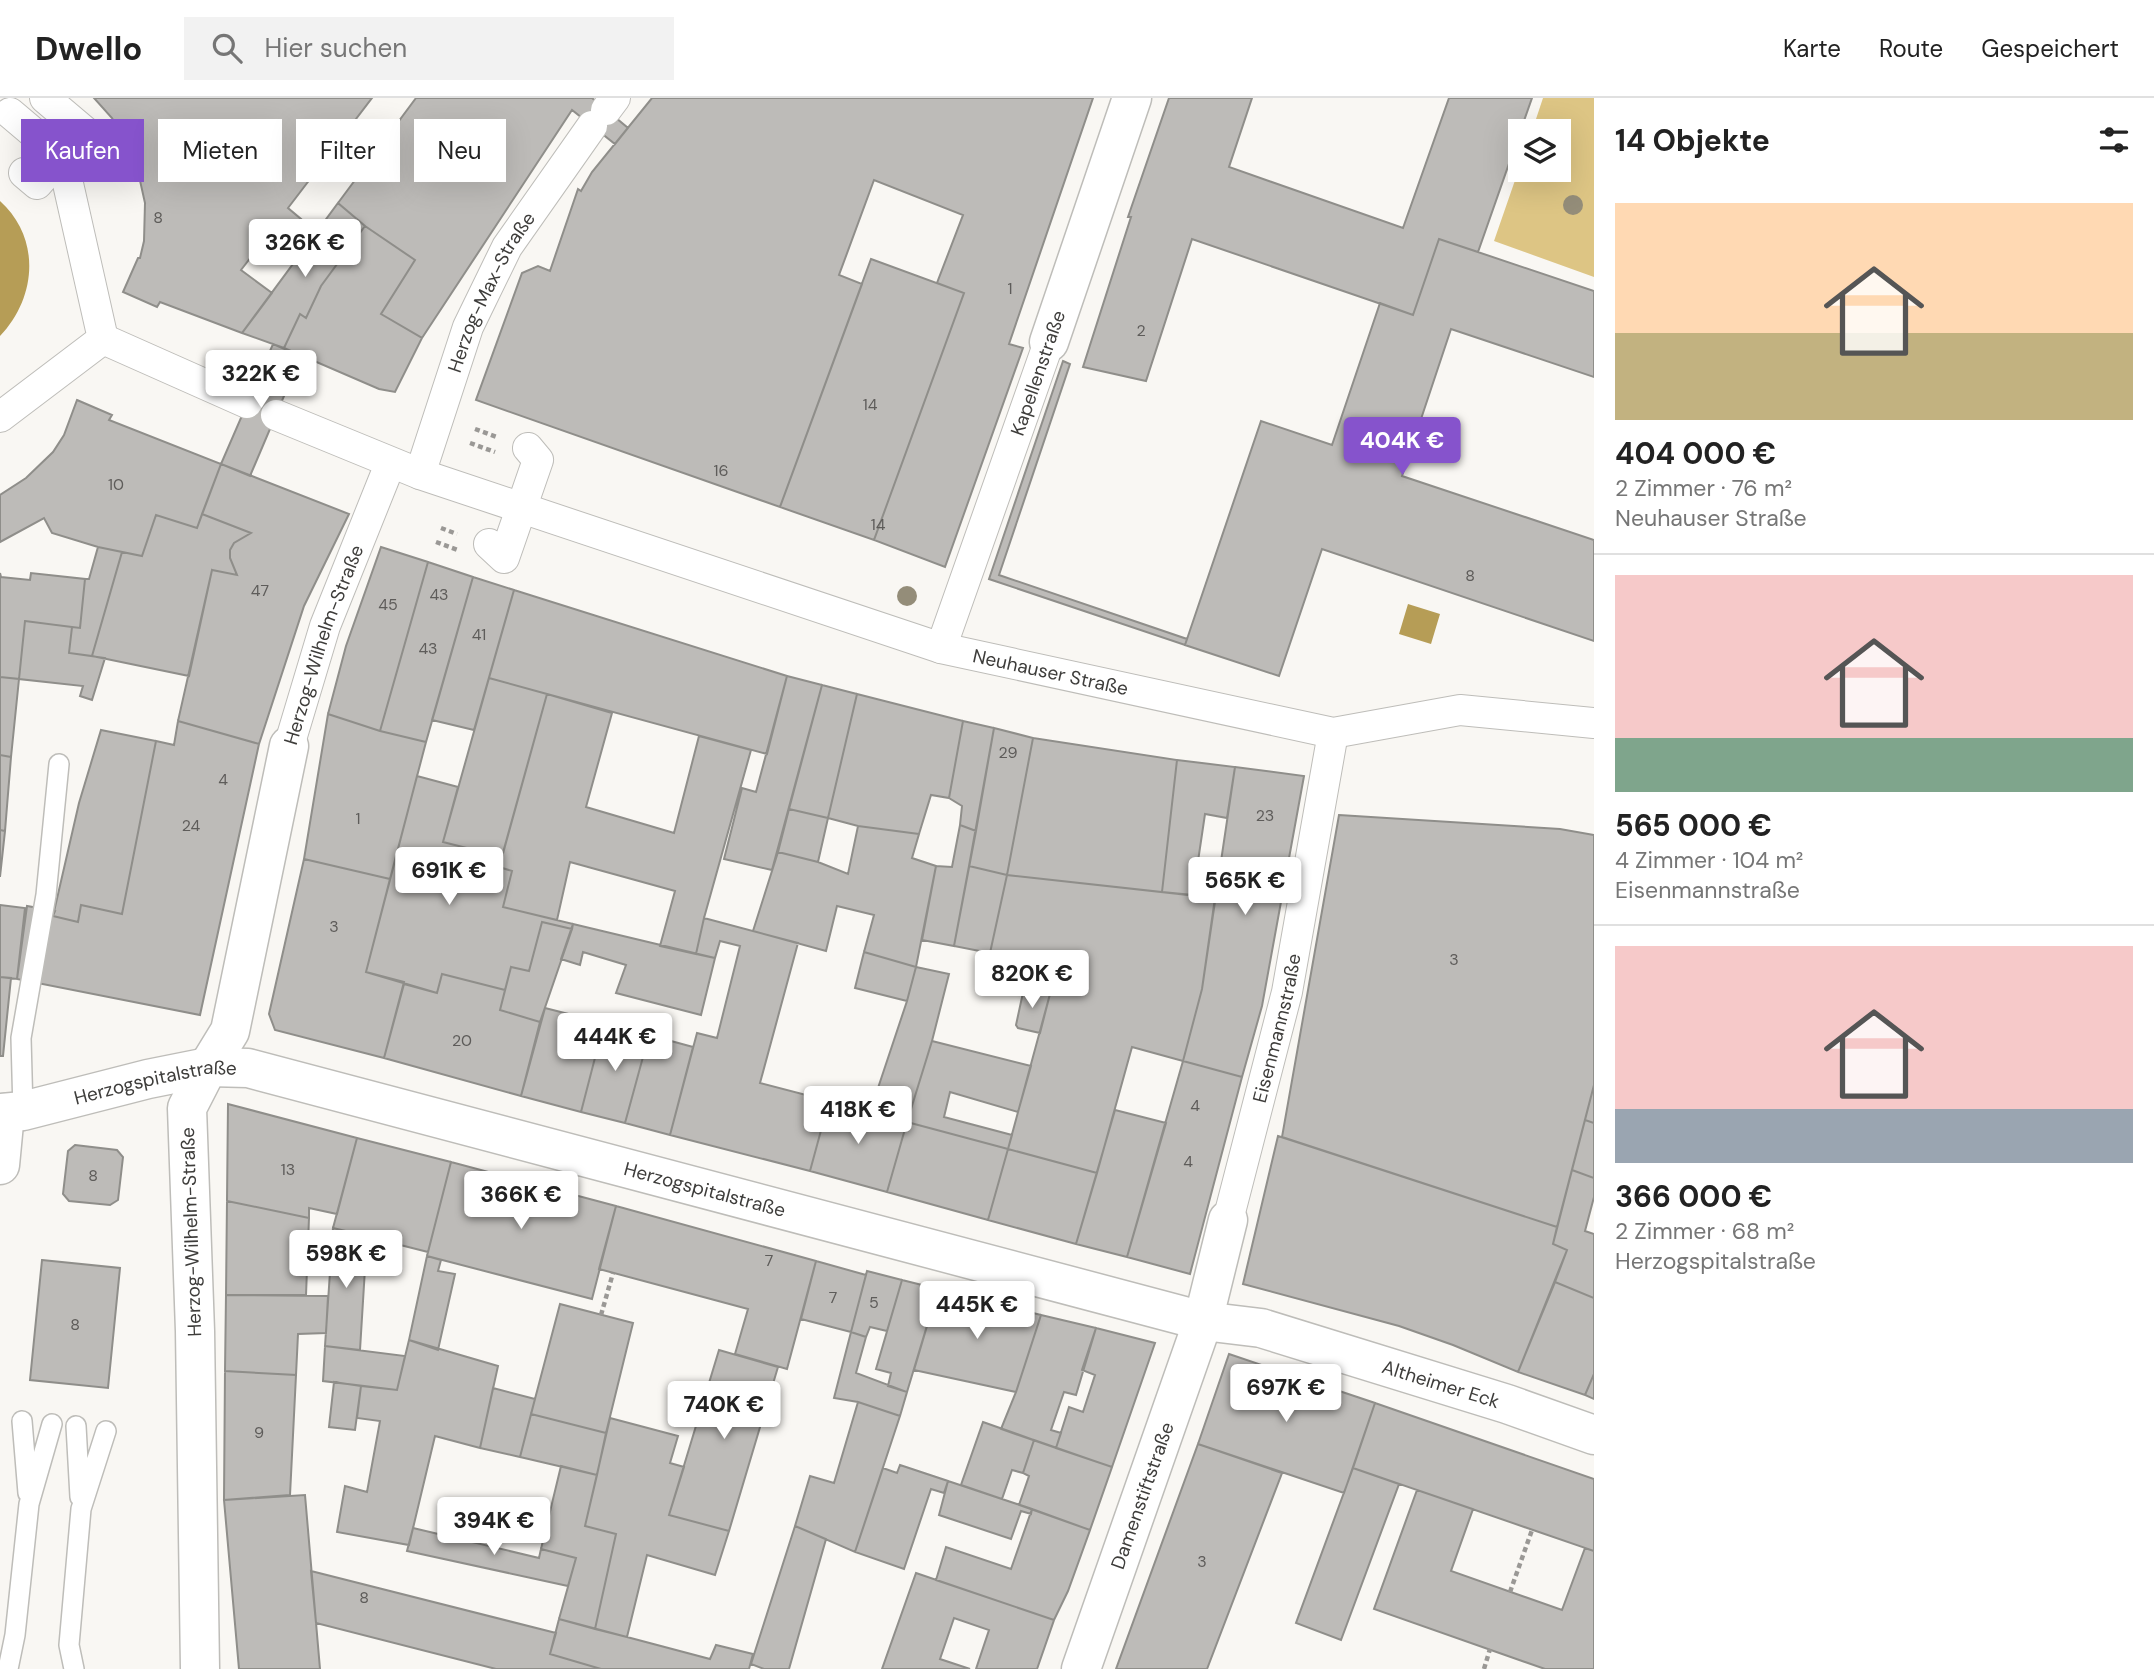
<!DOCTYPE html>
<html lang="de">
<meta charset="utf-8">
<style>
:root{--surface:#fff;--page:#f2f2f2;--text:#222;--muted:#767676;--line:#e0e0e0;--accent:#8653cc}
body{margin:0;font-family:"DM Sans",sans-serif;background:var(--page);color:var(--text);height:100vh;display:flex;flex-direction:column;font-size:26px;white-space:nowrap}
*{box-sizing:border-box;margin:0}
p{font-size:23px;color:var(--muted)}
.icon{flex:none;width:38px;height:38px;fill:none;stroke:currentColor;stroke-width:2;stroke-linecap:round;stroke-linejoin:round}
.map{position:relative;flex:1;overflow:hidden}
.drawer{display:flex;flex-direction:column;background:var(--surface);width:560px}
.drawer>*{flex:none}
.banner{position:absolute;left:21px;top:21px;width:665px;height:63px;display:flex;gap:14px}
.controls{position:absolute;left:1508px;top:21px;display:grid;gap:14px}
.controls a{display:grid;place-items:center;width:63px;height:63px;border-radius:0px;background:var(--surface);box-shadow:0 7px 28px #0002;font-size:35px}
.price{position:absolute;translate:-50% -60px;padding:0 16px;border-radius:7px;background:#fff;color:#222;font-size:23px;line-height:46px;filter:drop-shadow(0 2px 4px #0008)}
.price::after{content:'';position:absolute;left:50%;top:42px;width:21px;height:16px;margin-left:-10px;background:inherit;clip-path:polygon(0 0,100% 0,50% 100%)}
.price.current{background:var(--accent);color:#fff}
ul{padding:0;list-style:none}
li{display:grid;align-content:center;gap:14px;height:371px;padding:0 21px}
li+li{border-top:2px solid var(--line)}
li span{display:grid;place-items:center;height:217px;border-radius:0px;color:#555}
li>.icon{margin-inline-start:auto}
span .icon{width:126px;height:126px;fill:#fffc;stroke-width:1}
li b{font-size:30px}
h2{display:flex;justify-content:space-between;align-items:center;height:84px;padding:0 21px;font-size:30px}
.chip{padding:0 24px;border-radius:0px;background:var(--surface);box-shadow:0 7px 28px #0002;font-size:24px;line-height:63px}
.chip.current{background:var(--accent);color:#fff}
header{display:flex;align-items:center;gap:42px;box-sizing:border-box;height:98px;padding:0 35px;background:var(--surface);border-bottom:2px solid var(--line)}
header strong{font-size:33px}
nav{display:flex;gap:38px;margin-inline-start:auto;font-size:24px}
.search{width:490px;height:63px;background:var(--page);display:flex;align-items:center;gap:18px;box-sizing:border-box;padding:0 24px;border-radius:0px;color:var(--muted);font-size:26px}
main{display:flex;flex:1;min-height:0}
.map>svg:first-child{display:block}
.green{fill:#ddc584}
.water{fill:#b69d56}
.building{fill:#bdbbb8;stroke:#8f8e8a;stroke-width:2}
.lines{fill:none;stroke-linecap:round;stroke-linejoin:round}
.service-casing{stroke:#bebdb9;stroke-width:22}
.pedestrian-casing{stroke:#bebdb9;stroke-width:32}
.minor-casing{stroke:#bebdb9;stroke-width:41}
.path{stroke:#9a9895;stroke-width:4.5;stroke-dasharray:5 3.5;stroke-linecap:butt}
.service{stroke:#fff;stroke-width:19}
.pedestrian{stroke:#fff;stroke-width:30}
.minor{stroke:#fff;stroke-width:38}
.tree{fill:#948d79}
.labels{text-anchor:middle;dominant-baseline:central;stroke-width:7;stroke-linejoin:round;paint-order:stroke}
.number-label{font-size:16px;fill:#5e5c5a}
.street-label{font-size:19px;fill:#3e3d3b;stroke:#fff}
</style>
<header>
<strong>Dwello</strong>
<div class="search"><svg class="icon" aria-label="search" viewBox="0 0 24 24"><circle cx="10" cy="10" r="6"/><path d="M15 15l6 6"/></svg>Hier suchen</div>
<nav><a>Karte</a><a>Route</a><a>Gespeichert</a></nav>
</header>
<main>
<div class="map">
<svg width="1594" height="1571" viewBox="0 0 1594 1571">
<rect width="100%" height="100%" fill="#f9f7f3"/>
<path class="green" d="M 1543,0 L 1594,0 L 1594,179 L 1494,143 L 1521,65 L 1521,72 L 1559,72 L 1559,33 L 1532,33 Z"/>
<path class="water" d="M 0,103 C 41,140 37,199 0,238 Z
M 1408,506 L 1440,516 L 1431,546 L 1399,536 Z"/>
<path class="building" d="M 94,0 L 372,0 L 288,110 L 301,121 L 281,146 L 268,137 L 241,172 L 272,195 L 242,235 L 160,204 L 157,209 L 123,194 L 138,160 L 140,160 L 144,143 L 145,105 L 137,69 L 130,50 L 112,20 Z
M 416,0 L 592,0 L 628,30 L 615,46 L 572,12 L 422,240 L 381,216 L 415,162 L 365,128 L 338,105 Z
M 652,0 L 1093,0 L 1009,246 L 1023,250 L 945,469 L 874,442 L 964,195 L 937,185 L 963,117 L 874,82 L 839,177 L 862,186 L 780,409 L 476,302 L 522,175 L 538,168 L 550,173 L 578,91 L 581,93 L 592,74 Z
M 1169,0 L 1252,0 L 1229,69 L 1403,130 L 1449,0 L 1532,0 L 1478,154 L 1439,141 L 1413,217 L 1192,141 L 1146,283 L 1083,269 L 1131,119 L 1128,119 Z
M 338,105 L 365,128 L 321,188 L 306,220 L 300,216 L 284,250 L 242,235 Z
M 365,128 L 415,162 L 381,216 L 422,240 L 395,294 L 379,291 L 284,250 L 300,216 L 306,220 L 321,188 Z
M 1439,141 L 1594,193 L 1594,279 L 1451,231 L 1402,378 L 1594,442 L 1594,543 L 1322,451 L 1279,578 L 1185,547 L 1261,323 L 1332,347 L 1380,205 L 1413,217 Z
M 871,161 L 964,195 L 874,442 L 780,409 Z
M 273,246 L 301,258 L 250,378 L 221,366 Z
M 1063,263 L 1070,266 L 999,477 L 1187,541 L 1185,547 L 989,481 Z
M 77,302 L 112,317 L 109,322 L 221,366 L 197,430 L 156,417 L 142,458 L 98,449 L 52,435 L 44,420 L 0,444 L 0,397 L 26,380 L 53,354 L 64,337 Z
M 221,366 L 349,416 L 304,508 L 259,646 L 178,623 L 212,472 L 237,477 L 230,460 L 230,452 L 234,445 L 251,435 L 202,416 Z
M 202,416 L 251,435 L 234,445 L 230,452 L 230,460 L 237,477 L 212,472 L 189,578 L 92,558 L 122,454 L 142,458 L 156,417 L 197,430 Z
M 98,449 L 122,454 L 92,558 L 69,555 L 72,529 L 80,530 L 85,481 L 89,481 Z
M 381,449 L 428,464 L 380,633 L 328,616 L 346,548 Z
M 428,464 L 473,479 L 426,644 L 380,633 Z
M 0,475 L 1,479 L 30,482 L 31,475 L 85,481 L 80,530 L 25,523 L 19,581 L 0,579 Z
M 473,479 L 514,492 L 474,632 L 432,622 Z
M 514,492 L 787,578 L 767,656 L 489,580 Z
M 25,523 L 72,529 L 69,555 L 105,560 L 92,602 L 80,598 L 83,588 L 19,581 Z
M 787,578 L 822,587 L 772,772 L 724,761 L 742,690 L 756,694 Z
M 0,579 L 19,581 L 11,659 L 0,657 Z
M 489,580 L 547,596 L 502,759 L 443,744 Z
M 822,587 L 857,596 L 828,720 L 789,711 Z
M 547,596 L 612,615 L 586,709 L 674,735 L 699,638 L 751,652 L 704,820 L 696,856 L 660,848 L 675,793 L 570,764 L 557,822 L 503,809 L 512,773 L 499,769 Z
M 857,596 L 963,623 L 949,700 L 931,697 L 919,736 L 858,728 L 828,720 Z
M 328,616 L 380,633 L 426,644 L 390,781 L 304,761 Z
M 178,623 L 259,646 L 200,917 L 17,881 L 27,808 L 55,813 L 53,818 L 78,824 L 81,807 L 122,816 L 156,643 L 174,647 Z
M 963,623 L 994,630 L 976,733 L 960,727 L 962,708 L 949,700 Z
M 994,630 L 1033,640 L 1007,777 L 969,768 Z
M 101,632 L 156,643 L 122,816 L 81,807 L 78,824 L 53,818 L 79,705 Z
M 1033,640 L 1177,662 L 1162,794 L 1007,777 Z
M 0,657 L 11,659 L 5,733 L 0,732 Z
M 1177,662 L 1235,669 L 1227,720 L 1205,716 L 1193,797 L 1162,794 Z
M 1235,669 L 1304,678 L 1262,908 L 1242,979 L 1183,963 L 1202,891 Z
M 417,678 L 458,689 L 443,744 L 502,759 L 499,769 L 512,773 L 503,809 L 573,826 L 572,831 L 542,824 L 529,873 L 511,869 L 505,892 L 442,876 L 437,895 L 366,874 Z
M 789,711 L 828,720 L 818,764 L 778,754 Z
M 1339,717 L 1560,731 L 1594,737 L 1594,987 L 1557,1129 L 1282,1039 Z
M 960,727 L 976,733 L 954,848 L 922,842 L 936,768 L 952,769 Z
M 858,728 L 919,736 L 912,760 L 936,768 L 916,869 L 864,854 L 874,817 L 837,808 L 826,853 L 753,833 L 778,754 L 818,764 L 848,776 Z
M 0,732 L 5,733 L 0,779 Z
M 304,761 L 390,781 L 366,874 L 404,884 L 384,960 L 275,932 L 269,916 Z
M 969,768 L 1007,777 L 990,855 L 954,848 Z
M 1007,777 L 1215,800 L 1202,891 L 1183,963 L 1132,949 L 1097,1075 L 1008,1051 L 1050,896 L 980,878 L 985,854 L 990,855 Z
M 0,807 L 25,810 L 17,881 L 0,879 Z
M 704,820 L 798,845 L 760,985 L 829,1003 L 810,1073 L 670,1037 L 697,935 L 717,940 L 740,848 L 720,843 L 715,860 L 696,856 Z
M 542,824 L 572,831 L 540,924 L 500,912 L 511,869 L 529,873 Z
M 573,826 L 715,860 L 701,917 L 616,895 L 626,867 L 583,854 L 580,867 L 561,861 Z
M 864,854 L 916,869 L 907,903 L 855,890 Z
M 916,869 L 949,876 L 932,943 L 907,1024 L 870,1014 L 907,903 Z
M 442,876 L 505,892 L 500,912 L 540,924 L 521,998 L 384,960 L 404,886 L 437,895 Z
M 0,879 L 11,880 L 3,958 L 0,958 Z
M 1024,890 L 1050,896 L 1040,935 L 1018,930 L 1016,927 Z
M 545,910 L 604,925 L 581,1014 L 521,998 Z
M 604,925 L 649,937 L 625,1025 L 581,1014 Z
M 649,937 L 693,949 L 670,1037 L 625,1025 Z
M 932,943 L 1031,968 L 1018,1014 L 950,994 L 944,1019 L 1012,1037 L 1008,1051 L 907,1024 Z
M 1183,963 L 1242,979 L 1190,1176 L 1127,1159 Z
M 1594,987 L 1594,1025 L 1585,1022 Z
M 829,1003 L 907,1024 L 887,1094 L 810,1073 Z
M 228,1006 L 357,1040 L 337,1116 L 309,1110 L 309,1120 L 227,1103 Z
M 1115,1012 L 1166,1025 L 1127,1159 L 1076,1146 Z
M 1585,1022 L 1594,1025 L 1594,1080 L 1572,1072 Z
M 907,1024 L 1008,1051 L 988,1122 L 887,1094 Z
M 1278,1038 L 1557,1129 L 1553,1146 L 1567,1152 L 1518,1274 L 1453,1247 L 1399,1228 L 1243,1186 Z
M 357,1040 L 451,1064 L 428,1154 L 333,1130 Z
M 75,1047 L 117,1052 L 123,1059 L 118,1102 L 110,1107 L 69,1103 L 63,1096 L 68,1053 Z
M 1008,1051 L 1097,1075 L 1076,1146 L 988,1122 Z
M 451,1064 L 616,1108 L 592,1201 L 427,1158 Z
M 1572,1072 L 1594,1080 L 1594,1099 L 1585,1133 L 1594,1136 L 1594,1200 L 1555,1184 L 1567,1152 L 1553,1146 Z
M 227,1103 L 309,1120 L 306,1197 L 226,1197 Z
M 616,1108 L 816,1163 L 787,1271 L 735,1256 L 748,1211 L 599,1171 Z
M 333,1130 L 367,1138 L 360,1252 L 325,1248 Z
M 427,1158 L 441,1162 L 438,1173 L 455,1176 L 438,1252 L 409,1242 Z
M 42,1162 L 120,1170 L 108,1290 L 30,1282 Z
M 816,1163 L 866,1177 L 851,1234 L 801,1221 Z
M 867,1173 L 902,1182 L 887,1233 L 870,1229 L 866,1239 L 851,1234 Z
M 902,1182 L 938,1191 L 907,1294 L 888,1288 L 891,1275 L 876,1271 Z
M 1555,1184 L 1594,1200 L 1594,1276 L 1585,1297 L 1518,1274 Z
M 938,1191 L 1041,1217 L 1016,1294 L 914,1272 Z
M 226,1197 L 328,1198 L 326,1235 L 298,1236 L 296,1277 L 225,1273 Z
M 560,1206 L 633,1225 L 606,1335 L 531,1316 Z
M 1041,1217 L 1096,1230 L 1076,1297 L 1064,1294 L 1051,1332 L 1061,1335 L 1056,1350 L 1001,1331 L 1016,1294 Z
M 1096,1230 L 1155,1245 L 1112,1369 L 1056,1350 L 1069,1309 L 1083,1314 L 1095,1277 L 1082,1272 Z
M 851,1234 L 866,1239 L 856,1275 L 907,1294 L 900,1318 L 858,1304 L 834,1300 Z
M 409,1242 L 498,1268 L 480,1350 L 435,1338 L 409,1447 L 337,1434 L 345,1388 L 367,1394 L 380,1323 L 357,1320 L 361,1288 L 397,1292 Z
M 325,1248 L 405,1258 L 397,1292 L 323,1283 Z
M 719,1252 L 778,1269 L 729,1433 L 669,1417 Z
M 1229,1256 L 1375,1305 L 1344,1395 L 1198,1346 Z
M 225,1273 L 296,1277 L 290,1397 L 224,1402 Z
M 1594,1276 L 1594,1301 L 1585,1297 Z
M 334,1284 L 361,1288 L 355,1332 L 329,1329 Z
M 493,1290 L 535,1301 L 520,1359 L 480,1350 Z
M 858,1304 L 900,1318 L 855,1454 L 795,1428 L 810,1378 L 834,1385 Z
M 1375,1305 L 1594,1381 L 1594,1453 L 1353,1370 Z
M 531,1316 L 606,1335 L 597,1377 L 520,1359 Z
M 610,1320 L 678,1338 L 670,1365 L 684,1369 L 669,1417 L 729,1433 L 715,1477 L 647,1457 L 627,1539 L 595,1531 L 616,1436 L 585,1428 Z
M 983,1324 L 1034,1342 L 1023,1375 L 1012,1372 L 1002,1401 L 961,1387 Z
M 1034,1342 L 1112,1369 L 1090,1432 L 1019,1407 L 1029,1378 L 1023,1375 Z
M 1198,1346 L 1282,1375 L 1207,1571 L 1116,1571 Z
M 900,1367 L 948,1383 L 944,1395 L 931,1391 L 904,1471 L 855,1454 L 883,1370 L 897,1375 Z
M 561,1368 L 597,1377 L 585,1428 L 616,1436 L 595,1531 L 559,1521 L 576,1460 L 541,1451 Z
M 1353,1370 L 1399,1386 L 1341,1542 L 1296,1525 Z
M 948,1383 L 1032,1411 L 1031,1416 L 1021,1413 L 1011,1441 L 939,1417 Z
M 1417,1392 L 1473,1411 L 1451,1473 L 1562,1512 L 1585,1450 L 1594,1453 L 1594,1571 L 1545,1571 L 1374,1511 Z
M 305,1397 L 320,1571 L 239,1571 L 224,1402 Z
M 1032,1411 L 1090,1432 L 1068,1493 L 1054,1522 L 936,1482 L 946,1449 L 1011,1471 Z
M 795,1428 L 826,1441 L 789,1571 L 764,1571 L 751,1566 Z
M 413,1430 L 539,1460 L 541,1451 L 576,1460 L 568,1488 L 407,1453 Z
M 311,1473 L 556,1535 L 550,1556 L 601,1571 L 496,1571 L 316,1525 Z
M 916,1475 L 1054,1522 L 1037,1571 L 976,1571 L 989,1532 L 954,1520 L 940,1561 L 970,1571 L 882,1571 Z
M 559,1521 L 710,1561 L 716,1547 L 753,1556 L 749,1571 L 601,1571 L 550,1556 Z"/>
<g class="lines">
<defs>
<path id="service" d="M 23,1013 L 21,940 L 46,797 L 59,666
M 22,1323 L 28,1395
M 76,1328 L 80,1399
M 8,1571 L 15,1537 L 29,1406 L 52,1326
M 74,1571 L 69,1547 L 81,1411 L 106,1333"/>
<g id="pedestrian">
<path d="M 606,12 L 615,0"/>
<path d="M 10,15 L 62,59"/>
<path d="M 60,59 L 126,42"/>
<path d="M 24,75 L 37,86 L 84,33 L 45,0"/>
<path d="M 103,241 L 247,305"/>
<path id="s1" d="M 276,317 L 420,376 L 941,550 L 1333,635 L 1460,612 L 1594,625"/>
<path d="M 0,319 L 103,241 L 62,59 L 59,35"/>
<path id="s2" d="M 420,376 L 468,229 L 507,149 L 592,28"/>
<path d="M 489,446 L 504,460 L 538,362 L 528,350"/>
<path d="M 941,550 L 1049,244"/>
<path id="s3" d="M 289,648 L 325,528 L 390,366"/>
<path id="s4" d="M 1228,1122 L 1287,894 L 1333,635"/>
</g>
<g id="minor">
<path d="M 1049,244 L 1132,0"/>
<path id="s5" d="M 0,1015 L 23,1013 L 148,981 L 208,969 L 248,970 L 1203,1223 L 1261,1230 L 1507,1306 L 1594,1337"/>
<path d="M 0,1067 L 5,1015"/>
<path d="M 200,1571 L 195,1233 L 187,1010 L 208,969 L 230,933 L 289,648"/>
<path id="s6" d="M 1081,1571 L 1203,1223 L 1228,1122"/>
</g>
</defs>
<use href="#service" class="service-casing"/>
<use href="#pedestrian" class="pedestrian-casing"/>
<use href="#minor" class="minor-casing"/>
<path class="path" d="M 475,331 L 497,339
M 470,345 L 495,354
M 441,430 L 457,436
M 436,444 L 458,452
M 601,1217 L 613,1175
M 1510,1494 L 1532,1432
M 1484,1571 L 1490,1551"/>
<use href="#service" class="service"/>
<use href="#pedestrian" class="pedestrian"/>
<use href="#minor" class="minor"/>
</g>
<g class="tree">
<circle cx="1573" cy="107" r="10"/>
<circle cx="907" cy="498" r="10"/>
</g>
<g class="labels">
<g class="number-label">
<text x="158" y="119">8</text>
<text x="1010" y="190">1</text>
<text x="1141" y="232">2</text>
<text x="870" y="306">14</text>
<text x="721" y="372">16</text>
<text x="116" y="386">10</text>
<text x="878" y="426">14</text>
<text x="1470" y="477">8</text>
<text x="260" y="492">47</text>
<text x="439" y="496">43</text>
<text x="388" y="506">45</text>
<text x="479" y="536">41</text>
<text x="428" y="550">43</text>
<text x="1008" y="654">29</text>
<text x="223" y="681">4</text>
<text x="1265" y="717">23</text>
<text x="358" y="720">1</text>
<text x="191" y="727">24</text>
<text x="334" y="828">3</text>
<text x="1454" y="861">3</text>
<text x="462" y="942">20</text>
<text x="1195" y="1007">4</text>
<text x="1188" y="1063">4</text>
<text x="288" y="1071">13</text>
<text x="93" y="1077">8</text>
<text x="769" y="1162">7</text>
<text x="833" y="1199">7</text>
<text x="874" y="1204">5</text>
<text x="75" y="1226">8</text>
<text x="259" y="1334">9</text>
<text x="1202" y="1463">3</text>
<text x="364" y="1499">8</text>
</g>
<g class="street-label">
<text stroke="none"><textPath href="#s2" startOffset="196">Herzog-Max-Straße</textPath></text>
<text transform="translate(1038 275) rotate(-71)">Kapellenstraße</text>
<text stroke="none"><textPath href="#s3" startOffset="107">Herzog-Wilhelm-Straße</textPath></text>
<text stroke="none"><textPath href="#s1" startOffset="817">Neuhauser Straße</textPath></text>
<text stroke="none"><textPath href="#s4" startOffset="198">Eisenmannstraße</textPath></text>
<text stroke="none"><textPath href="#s5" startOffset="159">Herzogspitalstraße</textPath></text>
<text stroke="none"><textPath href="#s5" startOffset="726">Herzogspitalstraße</textPath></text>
<text transform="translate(191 1134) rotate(-92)">Herzog-Wilhelm-Straße</text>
<text stroke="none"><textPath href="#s5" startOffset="1488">Altheimer Eck</textPath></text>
<text stroke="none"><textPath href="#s6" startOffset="184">Damenstiftstraße</textPath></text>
</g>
</g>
</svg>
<div class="controls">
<a><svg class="icon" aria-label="layers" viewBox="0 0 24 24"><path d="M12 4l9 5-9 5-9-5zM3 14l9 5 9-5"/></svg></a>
</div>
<b class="price" style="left:305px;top:181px">326K €</b>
<b class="price" style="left:261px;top:312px">322K €</b>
<b class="price current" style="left:1402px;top:379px">404K €</b>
<b class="price" style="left:449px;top:809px">691K €</b>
<b class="price" style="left:1245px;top:819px">565K €</b>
<b class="price" style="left:1032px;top:912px">820K €</b>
<b class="price" style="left:615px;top:975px">444K €</b>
<b class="price" style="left:858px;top:1048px">418K €</b>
<b class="price" style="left:521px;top:1133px">366K €</b>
<b class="price" style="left:346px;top:1192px">598K €</b>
<b class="price" style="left:977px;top:1243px">445K €</b>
<b class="price" style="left:1286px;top:1326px">697K €</b>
<b class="price" style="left:724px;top:1343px">740K €</b>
<b class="price" style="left:494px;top:1459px">394K €</b>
<div class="banner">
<a class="chip current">Kaufen</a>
<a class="chip">Mieten</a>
<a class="chip">Filter</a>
<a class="chip">Neu</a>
</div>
</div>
<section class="drawer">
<h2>14 Objekte<svg class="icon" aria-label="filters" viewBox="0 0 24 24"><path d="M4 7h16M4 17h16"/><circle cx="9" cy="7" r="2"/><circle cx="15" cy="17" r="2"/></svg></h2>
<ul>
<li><span style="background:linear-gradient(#ffd9b3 60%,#c2b280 0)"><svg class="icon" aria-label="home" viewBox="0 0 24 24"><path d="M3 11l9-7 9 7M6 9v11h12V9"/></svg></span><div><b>404 000 €</b><p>2 Zimmer · 76 m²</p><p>Neuhauser Straße</p></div></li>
<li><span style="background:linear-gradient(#f6c9c9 75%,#7fa58c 0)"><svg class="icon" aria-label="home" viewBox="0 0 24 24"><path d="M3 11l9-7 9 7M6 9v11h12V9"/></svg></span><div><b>565 000 €</b><p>4 Zimmer · 104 m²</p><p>Eisenmannstraße</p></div></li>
<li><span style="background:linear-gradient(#f6c9c9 75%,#9aa5b1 0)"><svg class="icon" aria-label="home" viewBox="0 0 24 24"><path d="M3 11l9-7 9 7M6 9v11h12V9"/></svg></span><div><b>366 000 €</b><p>2 Zimmer · 68 m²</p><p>Herzogspitalstraße</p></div></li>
</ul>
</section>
</main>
